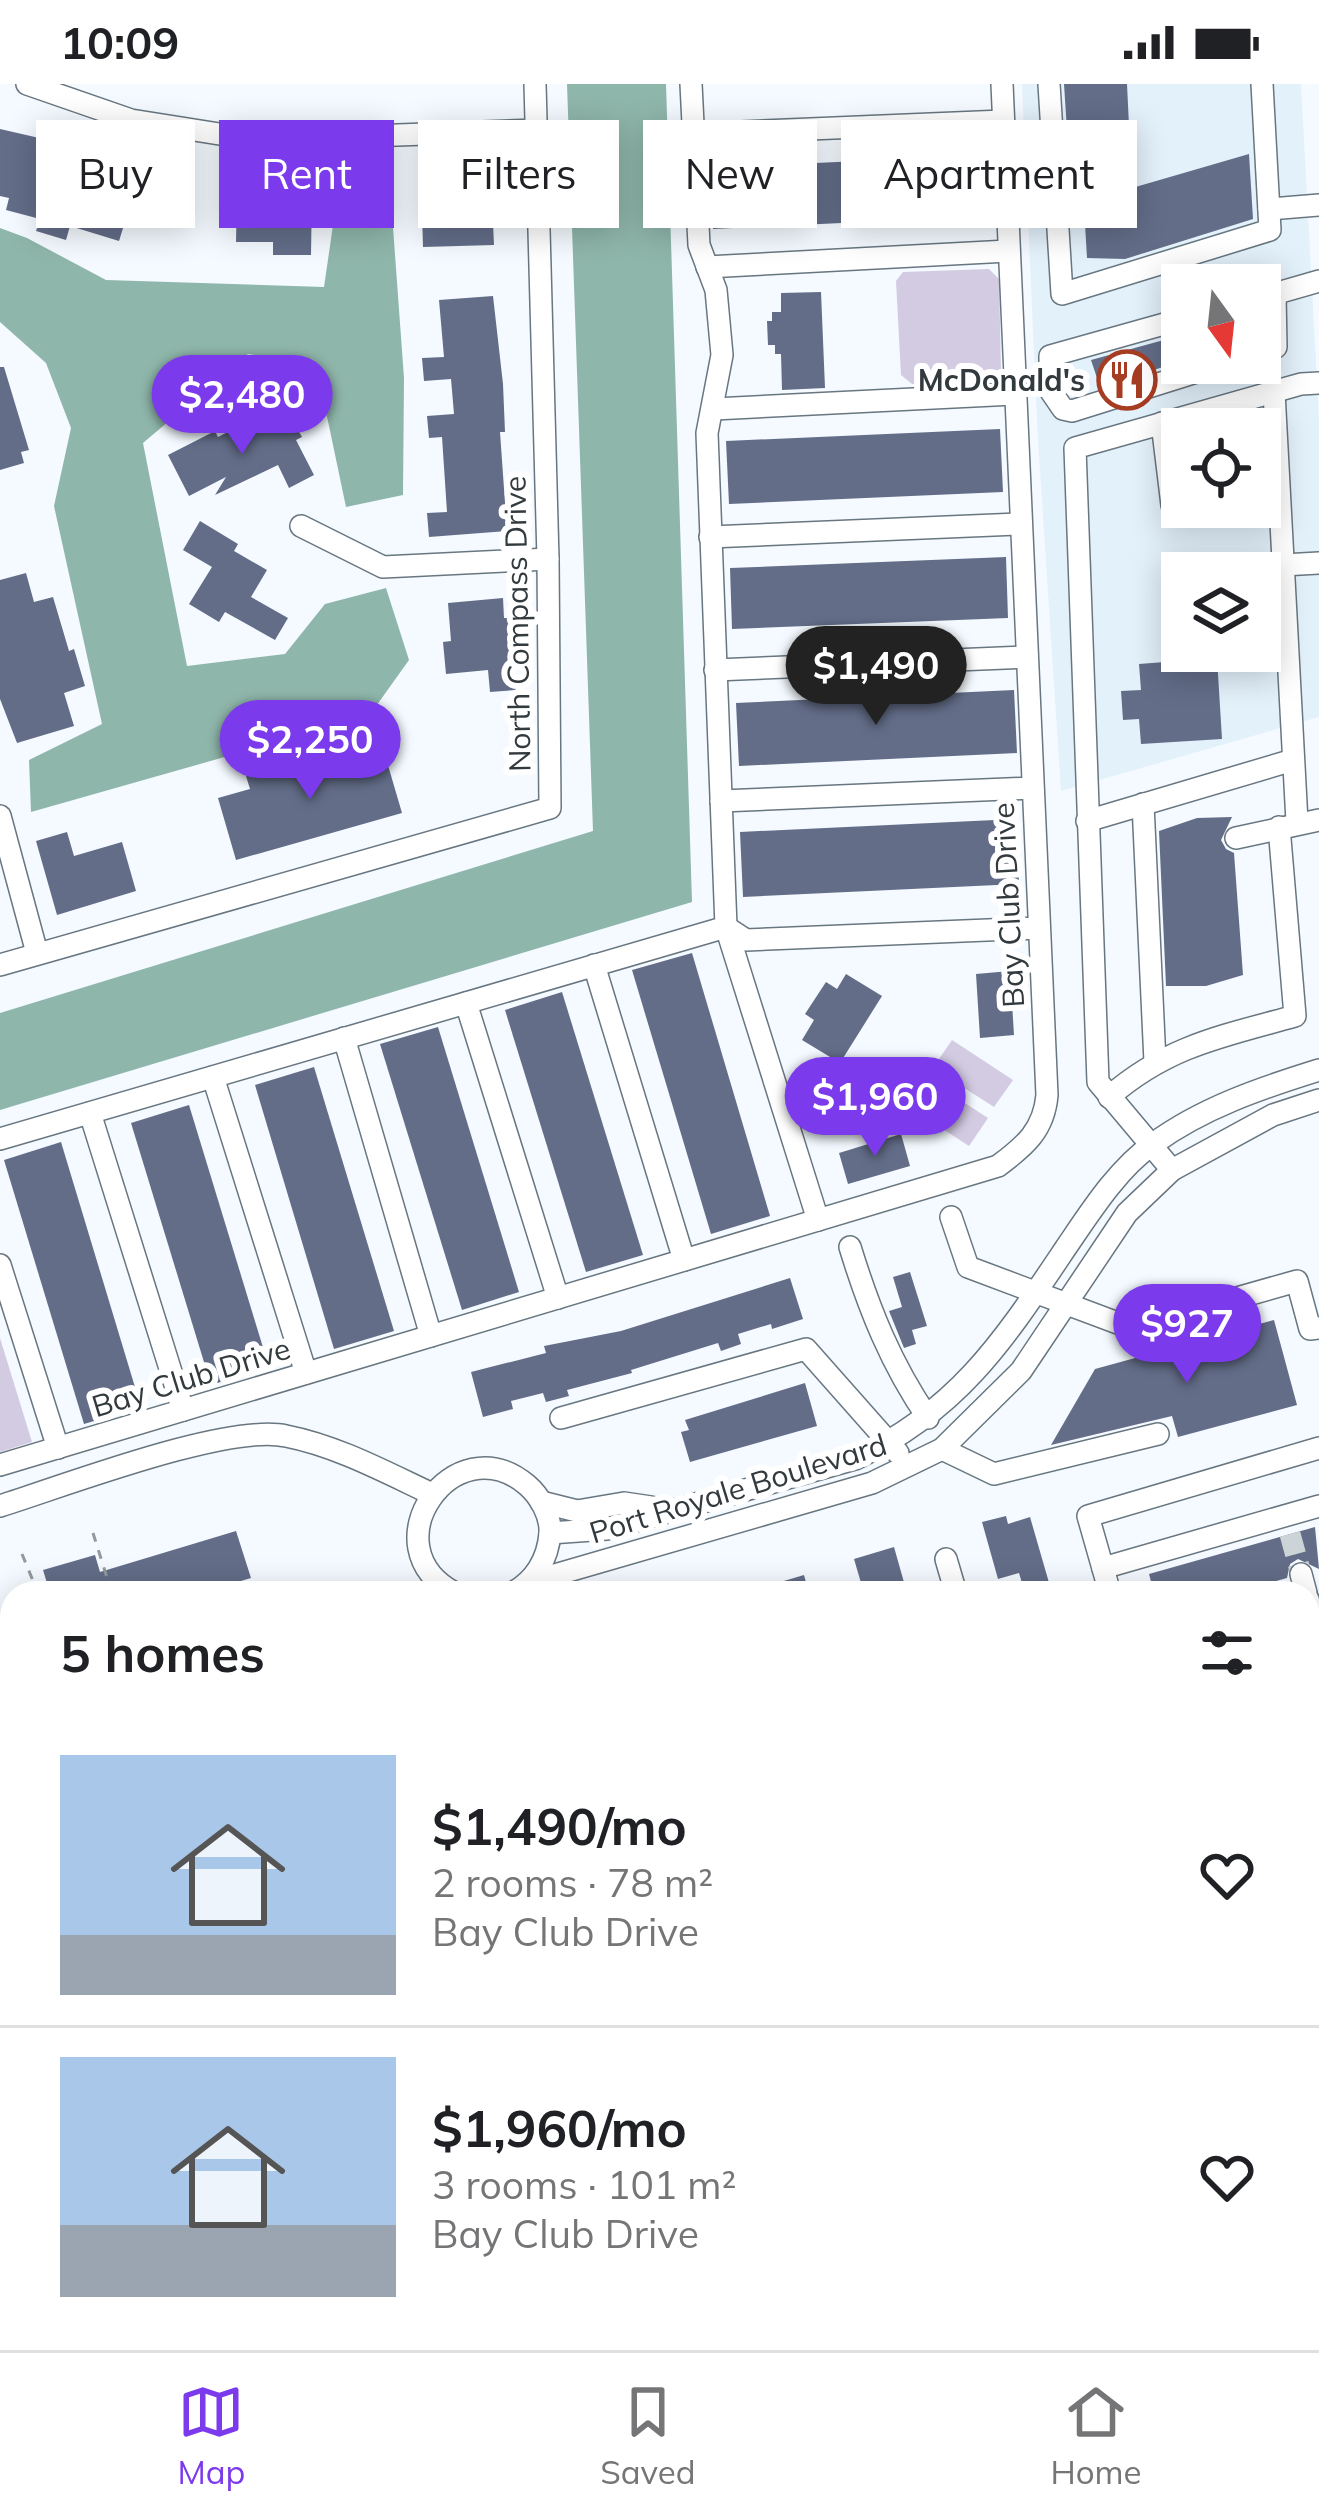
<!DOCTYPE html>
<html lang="en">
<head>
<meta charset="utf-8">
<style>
	:root { --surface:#fff; --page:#f6f6f6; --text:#202124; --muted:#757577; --line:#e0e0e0; --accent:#7c3aed }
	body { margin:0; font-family:Mulish,sans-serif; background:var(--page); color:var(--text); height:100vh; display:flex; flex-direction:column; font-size:45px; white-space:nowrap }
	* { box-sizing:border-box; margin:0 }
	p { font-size:39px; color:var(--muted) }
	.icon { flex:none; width:66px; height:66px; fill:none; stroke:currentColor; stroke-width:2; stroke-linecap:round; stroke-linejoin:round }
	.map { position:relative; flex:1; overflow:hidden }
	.panel { position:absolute; left:0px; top:1497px; width:1320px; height:771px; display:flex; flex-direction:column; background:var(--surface); border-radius:36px 36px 0 0; box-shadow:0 6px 30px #0003 }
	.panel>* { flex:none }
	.top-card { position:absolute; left:36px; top:36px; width:1248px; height:108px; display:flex; gap:24px }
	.needle { width:78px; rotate:165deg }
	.fabs { position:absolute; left:1161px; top:180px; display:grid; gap:24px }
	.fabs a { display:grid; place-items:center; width:120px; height:120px; border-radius:0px; background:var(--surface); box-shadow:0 6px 30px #0003; font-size:60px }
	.price { position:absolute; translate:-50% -102px; padding:0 27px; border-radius:42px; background:var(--accent); color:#fff; font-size:39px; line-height:78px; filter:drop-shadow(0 3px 6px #0008) }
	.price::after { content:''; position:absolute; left:50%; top:72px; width:36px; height:27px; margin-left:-18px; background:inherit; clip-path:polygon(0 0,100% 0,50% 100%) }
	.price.selected { background:#222; color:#fff }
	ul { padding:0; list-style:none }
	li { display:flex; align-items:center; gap:36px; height:300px; padding:0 60px }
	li+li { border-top:3px solid var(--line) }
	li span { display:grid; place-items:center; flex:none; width:336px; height:240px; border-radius:0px; color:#555 }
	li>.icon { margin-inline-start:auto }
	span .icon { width:144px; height:144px; fill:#fffc; stroke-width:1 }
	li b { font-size:51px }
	h2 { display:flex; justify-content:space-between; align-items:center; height:144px; padding:0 60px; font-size:51px }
	.chip { padding:0 42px; border-radius:0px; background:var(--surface); box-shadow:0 6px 30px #0003; font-size:42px; line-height:108px }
	.chip.selected { background:var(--accent); color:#fff }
	.status { display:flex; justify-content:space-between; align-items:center; height:84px; padding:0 60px; background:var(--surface); direction:ltr }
	.status svg { height:33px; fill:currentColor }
	.tabs { display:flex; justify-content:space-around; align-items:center; height:168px; border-top:3px solid var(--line); background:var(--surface); font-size:33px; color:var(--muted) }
	.tabs a { display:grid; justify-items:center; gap:6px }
	.tabs .selected { color:var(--accent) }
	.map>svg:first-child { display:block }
</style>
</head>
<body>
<div class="status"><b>10:09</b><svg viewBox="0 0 49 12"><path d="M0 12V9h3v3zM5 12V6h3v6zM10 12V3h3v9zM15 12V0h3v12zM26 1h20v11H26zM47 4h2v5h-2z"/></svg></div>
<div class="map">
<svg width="1319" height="2266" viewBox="0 0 1319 2266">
	<rect width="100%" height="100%" fill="#f4faff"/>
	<path fill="#e3f1fb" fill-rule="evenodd" d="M1022,0H1301L1319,335V633L1061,707L1038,356ZM1182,201H1260V279H1182ZM1182,345H1260V423H1182ZM1182,489H1260V567H1182Z"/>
	<g fill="#d3cbe2">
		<polygon points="989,185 999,195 1001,286 995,295 912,300 901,291 896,197 903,188"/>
		<polygon points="952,956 1013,996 994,1023 933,984"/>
		<polygon points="928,995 988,1034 969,1062 909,1023"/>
		<polygon points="0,1254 32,1358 0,1368"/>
		<polygon points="12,1944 12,2058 0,2062 0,1947"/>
	</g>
	<g fill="#8fb6ab">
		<polygon points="567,0 666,0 692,818 0,1026 0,929 593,747"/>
		<polygon points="339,100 390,102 404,294 403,411 346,423 316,280 248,270 143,359 187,582 285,570 325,520 386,504 409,576 369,632 31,728 29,676 102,640 54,422 71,344 46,279 0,238 0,144 27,154 106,196 324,203"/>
		<polygon points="810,2256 1058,2256 1023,2266 777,2266"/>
	</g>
	<g fill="#636d88">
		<polygon points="1064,0 1127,0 1132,104 1249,70 1253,135 1125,175 1087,174 1083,106 1071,108"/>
		<polygon points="0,45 48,56 44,70 88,84 90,78 139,93 119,157 70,142 66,156 36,147 40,135 6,126 9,114 0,112"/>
		<polygon points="987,71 990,132 713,145 710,84"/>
		<polygon points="491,95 494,161 423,163 421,98"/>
		<polygon points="237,106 312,106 311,171 273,171 273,158 236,158"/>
		<polygon points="821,208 825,304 782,306 781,270 775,270 775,261 768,261 767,237 772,237 772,228 781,228 781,209"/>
		<polygon points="493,212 503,300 505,348 500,348 507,447 429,453 427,429 447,428 442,353 429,354 427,332 454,330 451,295 424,297 422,274 444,273 439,216"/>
		<polygon points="1182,251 1182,277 1100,303 1091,276"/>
		<polygon points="0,283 4,283 29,366 21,368 24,379 0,386"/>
		<polygon points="262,330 272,347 293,337 302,353 296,356 314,391 289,404 278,381 215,411 226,393 189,412 168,371 215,347 218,353"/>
		<polygon points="1000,345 1003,408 729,420 726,357"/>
		<polygon points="200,437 238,460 234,467 267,486 251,513 288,534 275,556 225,528 219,538 189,520 212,483 183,466"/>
		<polygon points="1006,473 1008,534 732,545 730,484"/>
		<polygon points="26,489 34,518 53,513 69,567 74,565 85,602 64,609 74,642 17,659 0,615 0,496"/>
		<polygon points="503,514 504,534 512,534 516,606 490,608 488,586 446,590 443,558 451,557 448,519"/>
		<polygon points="1217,574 1222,655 1141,660 1139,635 1123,636 1121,607 1141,606 1139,580"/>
		<polygon points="1014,606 1017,669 739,682 736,619"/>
		<polygon points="380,654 402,729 236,776 218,714 250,705 246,692 290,679 293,690 353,673 350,662"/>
		<polygon points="1232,733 1221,756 1226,765 1234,769 1243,891 1206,902 1166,902 1159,747 1197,734"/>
		<polygon points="1016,735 1019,800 743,813 740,748"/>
		<polygon points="67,748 74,772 122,758 136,807 57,831 36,757"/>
		<polygon points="692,869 770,1132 711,1150 632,886"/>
		<polygon points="1010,887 1014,951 980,954 976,890"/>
		<polygon points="846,890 882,912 840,979 802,956 814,936 805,930 826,898 837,905"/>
		<polygon points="562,908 643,1171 586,1188 505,926"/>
		<polygon points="438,943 519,1208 462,1226 380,960"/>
		<polygon points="314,983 394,1247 334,1265 255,1001"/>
		<polygon points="189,1021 269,1283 211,1301 131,1039"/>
		<polygon points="901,1050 910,1082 848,1100 839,1069"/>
		<polygon points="61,1058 141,1323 84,1340 4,1076"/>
		<polygon points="910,1188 927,1242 912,1246 916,1260 904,1264 889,1227 902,1223 893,1193"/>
		<polygon points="790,1194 803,1235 772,1245 771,1240 738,1250 741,1260 721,1267 718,1259 631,1286 632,1289 567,1306 569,1312 546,1318 543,1309 511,1317 513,1325 483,1333 471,1288 546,1269 544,1262 621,1247"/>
		<polygon points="1274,1236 1297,1321 1178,1353 1172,1332 1051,1361 1095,1285"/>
		<polygon points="805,1299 817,1342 690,1378 681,1348 689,1346 685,1336"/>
		<polygon points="1006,1432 1008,1440 1030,1433 1052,1509 1025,1509 1019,1489 998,1495 982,1438"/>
		<polygon points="1315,1443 1319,1485 1298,1475 1290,1480 1287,1494 1232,1509 1154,1509 1149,1490"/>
		<polygon points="236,1447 251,1494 200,1509 50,1509 43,1486 95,1471 100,1488"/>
		<polygon points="894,1463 907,1509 864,1509 854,1475"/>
		<polygon points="804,1491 809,1509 758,1509 757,1505"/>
	</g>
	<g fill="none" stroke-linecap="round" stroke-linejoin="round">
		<polyline stroke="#cdd4d8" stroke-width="21" stroke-dasharray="21 10" stroke-linecap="butt" points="1290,1450 1301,1490"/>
		<defs>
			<g id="minor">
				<polyline points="27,0 131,36 257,56 536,46"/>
				<polyline points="1049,0 1062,210 1270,146 1262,0"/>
				<polyline points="693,50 1003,37"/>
				<polyline points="1269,125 1319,121"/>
				<polyline points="707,183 1008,167"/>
				<polyline points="1260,214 1319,197"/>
				<polyline points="1182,235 1050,272 1050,306 1063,325 1072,327 1225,279"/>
				<polyline points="1260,268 1276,263 1275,210"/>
				<polyline points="1274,308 1297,738"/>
				<polyline points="714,325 1014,310"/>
				<polyline points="1162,339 1172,421 1176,425 1213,423"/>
				<polyline points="301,442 383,483 548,475"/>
				<polyline points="710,453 1020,440"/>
				<polyline points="1283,481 1319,479"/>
				<polyline points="715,586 1027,573"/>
				<polyline points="721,717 1032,704"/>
				<polyline points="1143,720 1155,978"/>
				<polyline points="0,732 37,869"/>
				<polyline points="1087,737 1293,676"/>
				<polyline points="1236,754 1319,736"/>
				<polyline points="726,843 746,856 1039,844"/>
				<polyline points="726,843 818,1136"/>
				<polyline points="0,881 550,724 548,475 535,0"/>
				<polyline points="594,881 684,1176"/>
				<polyline points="466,919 558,1214"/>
				<polyline points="344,954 431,1252"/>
				<polyline points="213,993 306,1289"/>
				<path d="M1109,1013C1167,962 1223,952 1295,932L1279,743"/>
				<polyline points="90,1029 183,1326"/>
				<polyline points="0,1055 726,843 707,349 722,271 716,206 699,161 691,0"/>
				<polyline points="1172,1086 1098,998 1075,364 1301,300 1319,299"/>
				<polyline points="951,1133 968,1183 1131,1244 1297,1197 1310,1245 1319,1244"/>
				<path d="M850,1163C869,1225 891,1280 928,1334"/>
				<polyline points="0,1181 58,1364"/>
				<polyline points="561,1334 806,1265 898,1369"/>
				<polyline points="942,1365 994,1390 1158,1350"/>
				<path d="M0,1381L998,1082C1025,1062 1044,1046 1047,1011L1002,0"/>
				<polyline points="541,1418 577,1427 624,1419 651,1423"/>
				<path d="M0,1422C64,1402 228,1339 286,1352C337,1362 385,1388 432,1410"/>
				<path d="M550,1449L607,1445L855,1375C958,1327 1004,1256 1065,1165C1089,1130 1117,1085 1153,1060C1202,1024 1261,1004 1319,986"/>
				<polyline points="946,1475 956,1509"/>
				<polyline points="1103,1484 1319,1422"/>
				<polyline points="1301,1490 1306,1509"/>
				<polyline points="527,1499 872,1399 942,1365 1021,1287 1127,1129 1172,1086 1273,1031 1319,1016"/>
				<path d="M455,1509C367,1463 454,1339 527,1401C540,1412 551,1432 550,1449C548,1475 535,1497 512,1509"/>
				<polyline points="1110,1509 1088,1432 1319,1364"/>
				<polyline points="1308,1515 1319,1555"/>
				<polyline points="1308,1621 1319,1618"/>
				<polyline points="1308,1692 1319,1689"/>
				<polyline points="0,1783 12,1779"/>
				<polyline points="1308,1817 1319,1815"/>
				<polyline points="1317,1993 1319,2016"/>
				<polyline points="0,2185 12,2182"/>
				<polyline points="0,2245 12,2241"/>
				<polyline points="1260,2256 1260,2266"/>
				<polyline points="142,2266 176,2256"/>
				<polyline points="331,2266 365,2256"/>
			</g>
		</defs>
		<use href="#minor" stroke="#687680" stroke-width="24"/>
		<g stroke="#92999d" stroke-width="3" stroke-dasharray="9 9" stroke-linecap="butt">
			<polyline points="93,1449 109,1500 122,1509"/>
			<polyline points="22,1470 38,1509"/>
			<polyline points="260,1509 293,1499"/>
			<polyline points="0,1584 12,1580"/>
			<polyline points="0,1673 12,1668"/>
			<polyline points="0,1747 7,1761"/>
		</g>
		<use href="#minor" stroke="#fff" stroke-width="21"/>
	</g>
	<defs>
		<symbol id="restaurant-ring" viewBox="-11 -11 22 22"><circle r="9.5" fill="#fff" stroke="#a63d23" stroke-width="1.5"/><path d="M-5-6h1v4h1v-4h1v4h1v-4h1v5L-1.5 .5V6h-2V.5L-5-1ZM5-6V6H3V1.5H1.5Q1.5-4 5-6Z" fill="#a63d23"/></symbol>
	</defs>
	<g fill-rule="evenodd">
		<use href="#restaurant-ring" x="1094" y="263" width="66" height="66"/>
	</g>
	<g text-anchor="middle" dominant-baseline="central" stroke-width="12" stroke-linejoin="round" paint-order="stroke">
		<g font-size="30" font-weight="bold" fill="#333a3e" stroke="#fff" text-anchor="end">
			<text x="1085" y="296">McDonald's</text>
		</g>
		<g font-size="30" fill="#333a3e" stroke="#fff">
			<text transform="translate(517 540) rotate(-91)">North Compass Drive</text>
			<text transform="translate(1008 821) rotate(-93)">Bay Club Drive</text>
			<text transform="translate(191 1293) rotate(-17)">Bay Club Drive</text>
			<text transform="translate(738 1404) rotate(-17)">Port Royale Boulevard</text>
		</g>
	</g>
</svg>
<div class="fabs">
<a><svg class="needle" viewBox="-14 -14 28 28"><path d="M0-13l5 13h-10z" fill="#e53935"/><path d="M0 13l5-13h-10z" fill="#757577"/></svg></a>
<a><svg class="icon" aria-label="locate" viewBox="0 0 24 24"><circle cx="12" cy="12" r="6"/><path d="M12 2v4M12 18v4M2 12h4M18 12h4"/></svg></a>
<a><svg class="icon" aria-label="layers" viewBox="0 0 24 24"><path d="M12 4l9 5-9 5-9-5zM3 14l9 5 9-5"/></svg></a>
</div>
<b class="price" style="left:242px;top:373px">$2,480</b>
<b class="price selected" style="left:876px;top:644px">$1,490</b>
<b class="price" style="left:310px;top:718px">$2,250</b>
<b class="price" style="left:875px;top:1075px">$1,960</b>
<b class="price" style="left:1187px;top:1302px">$927</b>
<div class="top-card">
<a class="chip">Buy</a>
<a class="chip selected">Rent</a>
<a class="chip">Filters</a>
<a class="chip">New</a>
<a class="chip">Apartment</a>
</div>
<section class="panel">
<h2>5 homes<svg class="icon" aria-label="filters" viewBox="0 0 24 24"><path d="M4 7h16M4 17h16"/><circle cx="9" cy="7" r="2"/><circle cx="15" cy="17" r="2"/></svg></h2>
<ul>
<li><span style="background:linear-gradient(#a9c7e8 75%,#9aa5b1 0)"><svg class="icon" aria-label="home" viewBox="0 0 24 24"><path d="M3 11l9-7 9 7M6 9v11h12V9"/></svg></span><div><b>$1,490/mo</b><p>2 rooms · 78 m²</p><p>Bay Club Drive</p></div><svg class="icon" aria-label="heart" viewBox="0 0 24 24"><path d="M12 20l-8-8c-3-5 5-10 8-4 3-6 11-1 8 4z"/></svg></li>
<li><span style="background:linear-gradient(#a9c7e8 70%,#9aa5b1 0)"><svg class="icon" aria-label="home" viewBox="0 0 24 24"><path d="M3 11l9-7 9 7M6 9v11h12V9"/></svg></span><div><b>$1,960/mo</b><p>3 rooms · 101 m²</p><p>Bay Club Drive</p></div><svg class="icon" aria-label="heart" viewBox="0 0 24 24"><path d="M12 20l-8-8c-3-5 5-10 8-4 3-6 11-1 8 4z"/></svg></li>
</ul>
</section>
</div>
<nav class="tabs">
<a class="selected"><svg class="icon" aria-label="map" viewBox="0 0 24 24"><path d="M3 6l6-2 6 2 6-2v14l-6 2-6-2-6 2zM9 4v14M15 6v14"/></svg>Map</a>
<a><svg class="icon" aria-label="saved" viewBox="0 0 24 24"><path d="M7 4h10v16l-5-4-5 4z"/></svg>Saved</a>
<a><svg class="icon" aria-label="home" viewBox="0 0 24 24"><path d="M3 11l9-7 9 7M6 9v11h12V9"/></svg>Home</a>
</nav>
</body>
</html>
